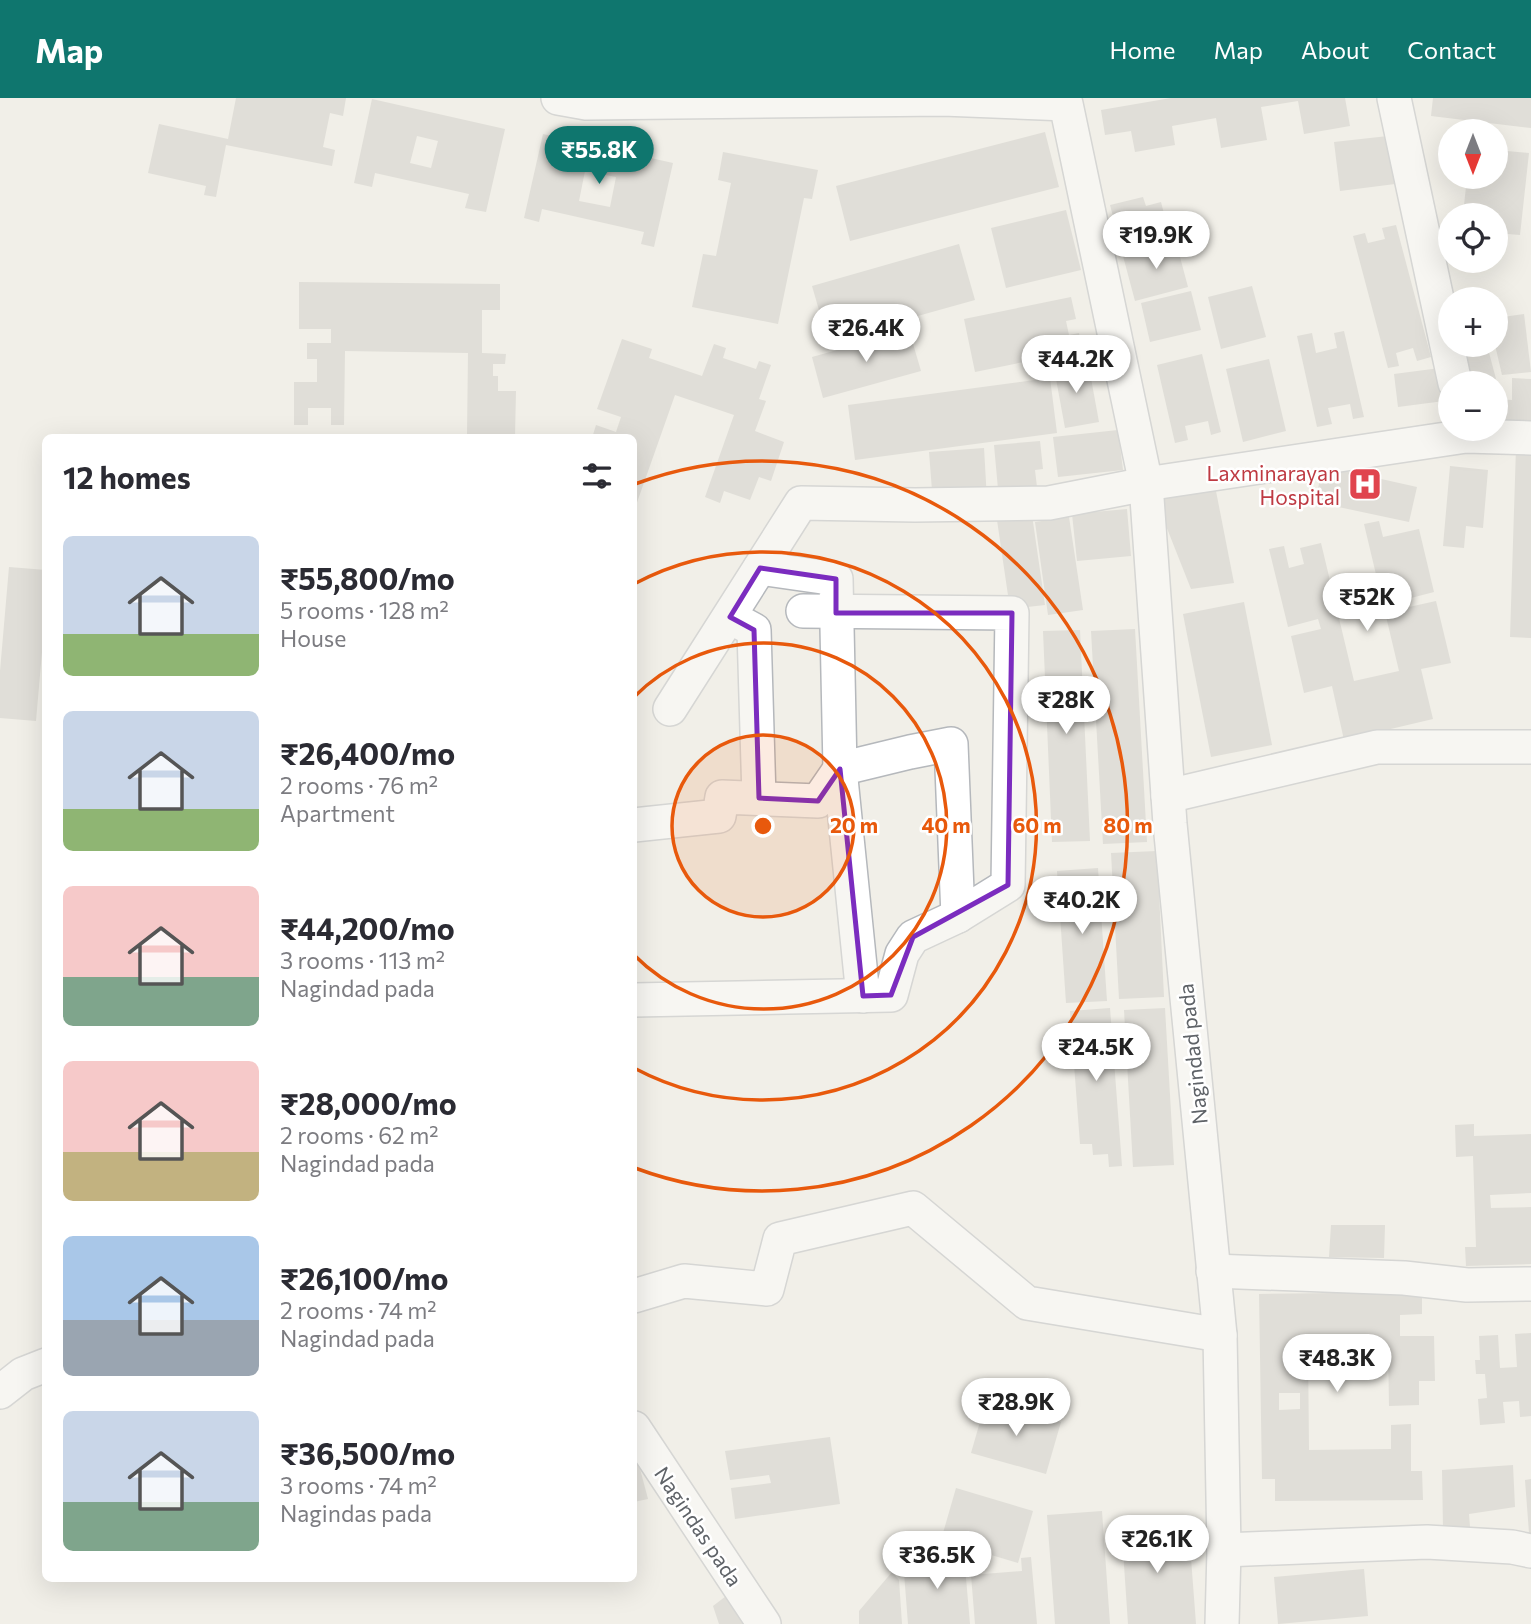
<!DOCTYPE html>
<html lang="en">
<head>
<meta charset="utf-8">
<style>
	:root { --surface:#fff; --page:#f2f2f3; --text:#2b2b33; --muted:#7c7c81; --accent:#0f766e }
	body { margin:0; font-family:Commissioner,sans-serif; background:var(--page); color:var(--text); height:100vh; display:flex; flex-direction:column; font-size:26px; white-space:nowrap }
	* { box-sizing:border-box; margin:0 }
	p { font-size:23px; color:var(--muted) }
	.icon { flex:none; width:38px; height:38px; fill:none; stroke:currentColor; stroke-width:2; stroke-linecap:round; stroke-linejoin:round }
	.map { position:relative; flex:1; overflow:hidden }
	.panel { position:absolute; left:42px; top:336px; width:595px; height:1148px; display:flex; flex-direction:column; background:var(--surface); border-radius:10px; box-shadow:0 7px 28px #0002 }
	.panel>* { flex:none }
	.needle { width:46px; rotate:180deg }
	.controls { position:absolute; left:1438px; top:21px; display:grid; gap:14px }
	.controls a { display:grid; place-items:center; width:70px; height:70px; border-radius:50%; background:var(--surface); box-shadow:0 7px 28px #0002; font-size:35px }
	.price { position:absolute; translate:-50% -60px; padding:0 16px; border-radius:24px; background:#fff; color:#222; font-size:23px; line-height:46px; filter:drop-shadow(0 2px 4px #0008) }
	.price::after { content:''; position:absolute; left:50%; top:42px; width:21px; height:16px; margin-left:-10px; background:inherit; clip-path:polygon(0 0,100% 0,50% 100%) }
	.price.current { background:var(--accent); color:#fff }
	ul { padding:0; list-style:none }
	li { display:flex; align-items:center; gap:21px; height:175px; padding:0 21px }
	li span { display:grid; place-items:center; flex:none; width:196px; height:140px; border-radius:10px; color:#555 }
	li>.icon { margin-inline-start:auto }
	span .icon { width:84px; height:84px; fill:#fffc; stroke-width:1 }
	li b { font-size:30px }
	h2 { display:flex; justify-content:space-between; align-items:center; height:84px; padding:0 21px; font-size:30px }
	header { display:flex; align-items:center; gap:42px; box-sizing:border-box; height:98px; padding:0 35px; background:var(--accent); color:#fff }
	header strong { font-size:33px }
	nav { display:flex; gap:38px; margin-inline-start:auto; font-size:24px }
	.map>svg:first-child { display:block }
</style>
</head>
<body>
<header>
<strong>Map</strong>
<nav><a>Home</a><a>Map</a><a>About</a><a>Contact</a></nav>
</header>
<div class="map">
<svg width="1531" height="1526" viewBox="0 0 1531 1526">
	<rect width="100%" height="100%" fill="#f1efe8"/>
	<g fill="#cccac5" fill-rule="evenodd">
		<polygon points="236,0 346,0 343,18 330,15 323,49 335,52 332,68 226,47 216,99 204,97 206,88 148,75 159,26 228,41"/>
		<polygon points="1171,0 1345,0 1350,28 1304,36 1298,3 1261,9 1267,42 1221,50 1216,20 1172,28 1175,47 1135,54 1131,33 1105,37 1101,12"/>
		<polygon points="1433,0 1531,0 1531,30 1431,18"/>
		<path d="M372,1L505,31L486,114L465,110L469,96L375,75L372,89L354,85ZM417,38L438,43L431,70L410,65Z"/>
		<polygon points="1045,34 1059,89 850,143 836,88"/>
		<path d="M543,36L673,65L654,149L641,146L644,134L542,111L539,124L524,120ZM585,73L616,79L610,109L579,103Z"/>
		<polygon points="1397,37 1403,85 1340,93 1334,44"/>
		<polygon points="1496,52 1529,55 1520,137 1496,135 1496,117 1463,117 1467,79 1496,79"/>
		<polygon points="723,54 818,72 812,101 804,100 778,226 692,209 703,156 716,158 731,85 718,82"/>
		<polygon points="1143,99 1146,108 1161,104 1170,139 1122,152 1110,107"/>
		<polygon points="1066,112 1081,172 1006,190 991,130"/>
		<polygon points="1396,127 1431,259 1417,263 1413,250 1396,255 1399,268 1388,270 1353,138 1365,135 1368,145 1385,141 1382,130"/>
		<polygon points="1176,144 1188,189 1135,203 1123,158"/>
		<polygon points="959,146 975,202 828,243 812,188"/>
		<polygon points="299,184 500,186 500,212 482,212 482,255 506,256 505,266 493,266 493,278 498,278 498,293 516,293 515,338 467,337 468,255 345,253 344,327 331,327 331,310 308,310 308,327 294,327 294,284 317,284 317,261 307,261 307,245 331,245 331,231 299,231"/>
		<polygon points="1252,188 1266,239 1221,251 1208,199"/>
		<polygon points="1191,193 1201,232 1150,244 1141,205"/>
		<polygon points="1071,199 1076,221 1066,223 1069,237 1079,235 1082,252 975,274 964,221"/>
		<polygon points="1524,216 1531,274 1502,277 1495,247 1496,220"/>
		<polygon points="909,232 921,273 823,300 812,259"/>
		<polygon points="1344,233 1364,319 1353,321 1350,306 1328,310 1332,326 1317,329 1297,238 1312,235 1316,255 1337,250 1334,235"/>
		<polygon points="622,241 652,251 649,260 702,278 714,246 726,250 723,260 756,271 759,263 771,267 759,301 766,303 755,333 784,344 771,383 759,379 750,402 724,393 720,405 705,399 734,317 675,297 634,413 634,340 592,340 596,327 616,334 621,319 597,311"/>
		<polygon points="1452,247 1487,247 1496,281 1481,285 1462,285"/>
		<polygon points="1202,256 1221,334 1211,337 1208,323 1185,328 1188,342 1175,345 1157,267"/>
		<polygon points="1269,261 1286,333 1243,344 1226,271"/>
		<polygon points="1088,264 1099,324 1065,330 1054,270"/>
		<polygon points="1440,270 1444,303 1398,309 1394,276"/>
		<polygon points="1050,280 1057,335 855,362 848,307"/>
		<polygon points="1512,280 1531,281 1531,330 1496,329 1496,301 1512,302"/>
		<polygon points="1118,332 1123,372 1058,379 1053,339"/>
		<polygon points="1040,343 1043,371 1035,372 1038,398 999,402 994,347"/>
		<polygon points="984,350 987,402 933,405 929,354"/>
		<polygon points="1516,350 1531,350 1531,540 1510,539"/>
		<polygon points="1323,368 1417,389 1409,424 1315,404"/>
		<polygon points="1450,368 1488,372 1483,430 1466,428 1464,450 1443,448"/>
		<polygon points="1215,388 1234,485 1191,491 1155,400"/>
		<polygon points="1127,411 1131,458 1077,463 1072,416"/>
		<polygon points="1032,417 1045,507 1010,511 997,422"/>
		<polygon points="1069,419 1083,512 1048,517 1035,424"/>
		<polygon points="1379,423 1383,439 1419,431 1434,494 1407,501 1409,509 1436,503 1451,565 1421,571 1433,621 1344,642 1332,588 1304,595 1291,538 1321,531 1318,521 1288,529 1269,451 1284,448 1289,470 1304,466 1300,450 1321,445 1354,583 1399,573 1364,426"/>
		<polygon points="9,469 46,472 46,508 36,623 0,620 0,573"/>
		<polygon points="1244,504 1272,647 1211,659 1183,516"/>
		<polygon points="1135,531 1147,744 1103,746 1091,533"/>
		<polygon points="1080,532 1090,743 1052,744 1043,533"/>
		<polygon points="1157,753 1164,899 1119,901 1111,755"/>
		<polygon points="1098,770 1107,903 1066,905 1057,773"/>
		<polygon points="1110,910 1122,1068 1109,1069 1108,1056 1093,1057 1092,1046 1080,1046 1070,913"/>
		<polygon points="1165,910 1174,1067 1133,1069 1124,912"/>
		<polygon points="1474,1026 1474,1038 1531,1036 1531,1095 1490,1097 1491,1110 1531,1109 1531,1166 1466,1168 1465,1149 1476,1149 1473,1058 1456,1059 1455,1027"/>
		<polygon points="1331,1127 1385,1127 1384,1160 1329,1159"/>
		<path d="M1422,1194V1216L1400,1217V1238H1434L1435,1283H1419V1307L1389,1308L1388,1248L1308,1249L1309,1352L1391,1351V1327L1411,1326V1373H1422L1423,1402L1275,1403V1381H1262L1259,1196ZM1279,1295H1300V1311L1279,1312Z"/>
		<polygon points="1531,1235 1531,1318 1520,1319 1519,1303 1503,1304 1505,1325 1480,1327 1478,1301 1487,1300 1485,1276 1476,1276 1475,1262 1480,1262 1479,1238 1498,1237 1500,1270 1517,1269 1515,1236"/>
		<polygon points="986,1303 1061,1324 1046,1376 971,1355"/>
		<polygon points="830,1339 840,1406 735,1421 731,1390 771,1385 769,1377 730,1382 725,1353"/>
		<polygon points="634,1348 648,1401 634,1404"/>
		<polygon points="1513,1367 1515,1409 1469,1416 1470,1429 1443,1430 1442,1372"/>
		<polygon points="1531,1381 1531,1435 1529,1435 1525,1382"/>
		<polygon points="956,1390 1033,1413 1018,1465 941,1442"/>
		<polygon points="1102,1413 1110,1526 1055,1526 1047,1417"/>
		<polygon points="1151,1421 1152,1436 1189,1434 1196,1526 1128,1526 1121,1423"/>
		<polygon points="964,1457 970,1526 908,1526 903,1462"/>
		<polygon points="1031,1459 1037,1526 975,1526 971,1477 1022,1473 1021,1460"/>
		<polygon points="1364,1471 1368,1518 1278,1526 1274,1479"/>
		<polygon points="892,1474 899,1482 902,1526 859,1526 859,1513"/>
		<polygon points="734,1492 756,1526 719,1526 713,1508"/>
	</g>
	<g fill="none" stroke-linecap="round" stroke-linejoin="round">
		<defs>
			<g id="minor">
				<polyline points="558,0 586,5 943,1 1066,6 1146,386 1170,726 1220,1237 1224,1452 1222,1526"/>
				<polyline points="1394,0 1455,285"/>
				<polyline points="760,470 836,481 840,671 863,898"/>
				<polyline points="730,519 754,532 759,700"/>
				<polyline points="670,611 801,405 915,407 1049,405 1146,386 1466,338 1531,340"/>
				<polyline points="1168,698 1377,649 1531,649"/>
				<polyline points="634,727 719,718 722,699 818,703 840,671 910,654 951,646 958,818"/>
				<polyline points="634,902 891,897 902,856 913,839 958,818 1008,787 1012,515 803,513"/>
				<polyline points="1213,1173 1404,1180 1467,1187 1531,1186"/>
				<polyline points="634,1198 684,1183 767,1191 780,1141 913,1110 1027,1205 1220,1237"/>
				<polyline points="0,1294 23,1276 46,1267"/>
				<polyline points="634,1330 764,1526"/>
				<polyline points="1224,1452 1427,1444 1512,1449 1531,1453"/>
			</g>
		</defs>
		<use href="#minor" stroke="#b5b8bc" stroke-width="36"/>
		<use href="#minor" stroke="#fff" stroke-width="33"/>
	</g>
	<path d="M0 0H1531V1526H0ZM760,470L836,481V515H1012L1008,787L913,839L891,897L863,898L840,671L818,703L759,700L754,532L730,519Z" fill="#f1efe8" fill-opacity=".55" fill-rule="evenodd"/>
	<path fill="none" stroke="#7b2cbf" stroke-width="5" stroke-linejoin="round" d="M760,470L836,481V515H1012L1008,787L913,839L891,897L863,898L840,671L818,703L759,700L754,532L730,519Z"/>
	<circle cx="763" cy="728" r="91" fill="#e8590c" fill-opacity=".12"/>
	<g fill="none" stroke="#e8590c" stroke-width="3.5">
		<circle cx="763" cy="728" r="91"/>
		<path d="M634 599A183 183 0 1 1 634 857"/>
		<path d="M634 486A274 274 0 1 1 634 970"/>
		<path d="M635 386A365 365 0 1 1 635 1070"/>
	</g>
	<defs>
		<symbol id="hospital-square" viewBox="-11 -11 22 22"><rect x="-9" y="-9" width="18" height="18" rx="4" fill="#e0444e" stroke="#fff"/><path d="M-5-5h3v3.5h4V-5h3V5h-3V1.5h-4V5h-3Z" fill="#fff"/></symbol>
	</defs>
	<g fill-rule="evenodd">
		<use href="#hospital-square" x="1346" y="367" width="38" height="38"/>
	</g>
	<g text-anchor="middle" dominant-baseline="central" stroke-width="5" stroke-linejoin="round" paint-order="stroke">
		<g font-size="21" fill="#be3a42" stroke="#fff" text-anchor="end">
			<text x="1340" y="374">Laxminarayan<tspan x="1340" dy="24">Hospital</tspan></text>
		</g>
		<g font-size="21" fill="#5f6368" stroke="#fff">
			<text transform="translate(1192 956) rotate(-96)">Nagindad pada</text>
			<text transform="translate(699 1428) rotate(56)">Nagindas pada</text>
		</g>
	</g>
	<circle cx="763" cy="728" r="10" fill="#e8590c" stroke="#fff" stroke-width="3.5"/>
	<g font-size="21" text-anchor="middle" font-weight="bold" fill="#e8590c" stroke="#fff" stroke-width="5" stroke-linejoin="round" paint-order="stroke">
		<text x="854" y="735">20 m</text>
		<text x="946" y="735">40 m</text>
		<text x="1037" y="735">60 m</text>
		<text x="1128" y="735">80 m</text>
	</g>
</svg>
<div class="controls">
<a><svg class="needle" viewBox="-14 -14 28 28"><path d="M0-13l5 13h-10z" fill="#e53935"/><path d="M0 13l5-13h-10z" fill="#7c7c81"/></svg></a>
<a><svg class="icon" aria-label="locate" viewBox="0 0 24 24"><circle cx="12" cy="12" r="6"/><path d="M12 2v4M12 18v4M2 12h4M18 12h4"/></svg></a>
<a>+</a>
<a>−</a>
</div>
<b class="price current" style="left:599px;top:88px">₹55.8K</b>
<b class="price" style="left:1156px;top:173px">₹19.9K</b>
<b class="price" style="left:866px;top:266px">₹26.4K</b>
<b class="price" style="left:1076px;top:297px">₹44.2K</b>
<b class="price" style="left:1367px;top:535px">₹52K</b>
<b class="price" style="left:1066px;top:638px">₹28K</b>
<b class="price" style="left:1082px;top:838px">₹40.2K</b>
<b class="price" style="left:1096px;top:985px">₹24.5K</b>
<b class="price" style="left:1337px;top:1296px">₹48.3K</b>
<b class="price" style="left:1016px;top:1340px">₹28.9K</b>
<b class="price" style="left:1157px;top:1477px">₹26.1K</b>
<b class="price" style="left:937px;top:1493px">₹36.5K</b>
<section class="panel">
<h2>12 homes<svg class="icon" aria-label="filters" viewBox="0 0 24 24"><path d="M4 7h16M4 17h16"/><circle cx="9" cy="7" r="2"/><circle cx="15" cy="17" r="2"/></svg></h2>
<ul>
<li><span style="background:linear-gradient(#c9d6e8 70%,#8fb573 0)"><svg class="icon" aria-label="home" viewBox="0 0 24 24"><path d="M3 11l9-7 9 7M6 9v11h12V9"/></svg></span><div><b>₹55,800/mo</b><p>5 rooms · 128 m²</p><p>House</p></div></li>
<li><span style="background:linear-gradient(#c9d6e8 70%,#8fb573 0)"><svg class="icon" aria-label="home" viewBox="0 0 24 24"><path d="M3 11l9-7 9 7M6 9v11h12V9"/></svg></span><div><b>₹26,400/mo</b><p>2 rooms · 76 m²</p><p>Apartment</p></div></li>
<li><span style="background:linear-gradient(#f6c9c9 65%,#7fa58c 0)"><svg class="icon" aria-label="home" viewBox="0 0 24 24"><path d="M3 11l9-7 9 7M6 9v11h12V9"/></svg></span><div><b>₹44,200/mo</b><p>3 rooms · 113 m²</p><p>Nagindad pada</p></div></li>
<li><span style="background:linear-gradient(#f6c9c9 65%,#c2b280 0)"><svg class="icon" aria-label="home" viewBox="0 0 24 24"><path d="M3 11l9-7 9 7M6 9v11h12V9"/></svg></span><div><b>₹28,000/mo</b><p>2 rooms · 62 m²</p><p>Nagindad pada</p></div></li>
<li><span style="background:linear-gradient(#a9c7e8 60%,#9aa5b1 0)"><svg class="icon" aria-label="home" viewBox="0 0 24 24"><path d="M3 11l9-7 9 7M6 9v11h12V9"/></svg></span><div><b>₹26,100/mo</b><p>2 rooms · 74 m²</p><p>Nagindad pada</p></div></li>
<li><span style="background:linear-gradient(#c9d6e8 65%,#7fa58c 0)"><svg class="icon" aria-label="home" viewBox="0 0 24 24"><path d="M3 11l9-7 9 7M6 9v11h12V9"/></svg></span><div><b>₹36,500/mo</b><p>3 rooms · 74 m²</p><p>Nagindas pada</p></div></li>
</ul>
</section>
</div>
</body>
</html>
